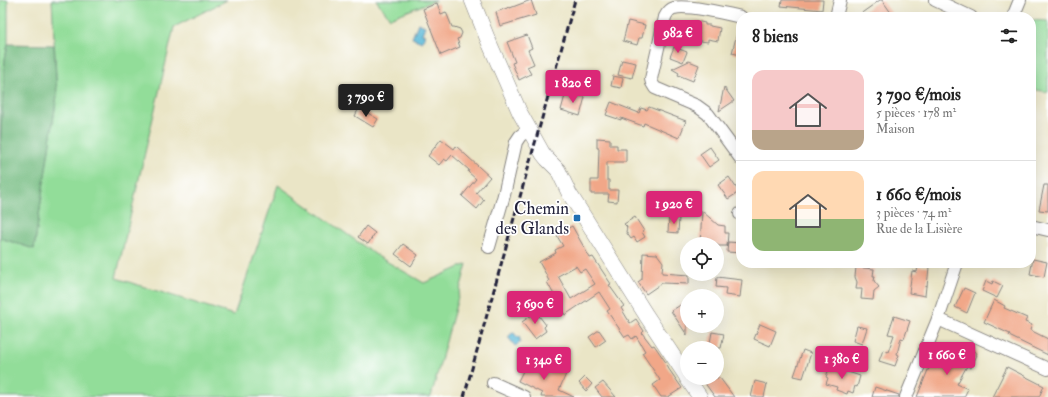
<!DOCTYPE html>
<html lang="fr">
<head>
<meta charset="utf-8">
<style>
	:root { --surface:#fff; --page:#f6f6f6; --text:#222; --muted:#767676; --line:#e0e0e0; --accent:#db2777 }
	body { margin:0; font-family:"IM FELL Double Pica",serif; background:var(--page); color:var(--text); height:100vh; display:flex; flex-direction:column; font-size:15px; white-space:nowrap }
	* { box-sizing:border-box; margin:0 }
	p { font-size:13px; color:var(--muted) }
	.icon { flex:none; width:22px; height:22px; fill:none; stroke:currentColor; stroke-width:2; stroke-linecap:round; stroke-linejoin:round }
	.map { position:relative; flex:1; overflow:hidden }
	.panel { position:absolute; left:736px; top:12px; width:300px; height:256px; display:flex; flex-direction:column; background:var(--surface); border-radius:16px; box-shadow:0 4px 16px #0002 }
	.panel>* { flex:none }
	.fabs { position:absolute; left:680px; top:237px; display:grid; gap:8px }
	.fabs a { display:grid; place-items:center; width:44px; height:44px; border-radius:50%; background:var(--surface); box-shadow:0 4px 16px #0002; font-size:20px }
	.price { position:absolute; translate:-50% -34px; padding:0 9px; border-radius:4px; background:var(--accent); color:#fff; font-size:13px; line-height:26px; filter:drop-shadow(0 1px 2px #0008) }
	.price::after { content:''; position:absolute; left:50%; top:24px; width:12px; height:9px; margin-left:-6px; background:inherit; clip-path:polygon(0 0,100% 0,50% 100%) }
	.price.current { background:#222; color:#fff }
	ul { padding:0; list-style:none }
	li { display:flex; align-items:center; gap:12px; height:100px; padding:0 16px }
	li+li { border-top:1px solid var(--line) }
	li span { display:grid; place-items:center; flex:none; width:112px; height:80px; border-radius:12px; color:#555 }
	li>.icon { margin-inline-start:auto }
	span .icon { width:48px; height:48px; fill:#fffc; stroke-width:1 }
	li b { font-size:17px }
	h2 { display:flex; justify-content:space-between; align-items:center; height:48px; padding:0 16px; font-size:17px }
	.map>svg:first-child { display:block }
</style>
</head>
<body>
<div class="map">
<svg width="1048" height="397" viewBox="0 0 1048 397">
	<rect width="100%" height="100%" fill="#fff"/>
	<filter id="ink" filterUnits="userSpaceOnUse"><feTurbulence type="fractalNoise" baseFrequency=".025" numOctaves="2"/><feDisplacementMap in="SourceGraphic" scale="8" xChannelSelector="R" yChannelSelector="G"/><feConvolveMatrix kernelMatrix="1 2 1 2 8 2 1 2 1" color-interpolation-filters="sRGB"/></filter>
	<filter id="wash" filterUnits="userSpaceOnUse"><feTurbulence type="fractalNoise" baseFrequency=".012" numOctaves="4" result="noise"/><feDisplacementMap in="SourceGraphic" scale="16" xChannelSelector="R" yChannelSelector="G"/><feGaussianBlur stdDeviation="0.9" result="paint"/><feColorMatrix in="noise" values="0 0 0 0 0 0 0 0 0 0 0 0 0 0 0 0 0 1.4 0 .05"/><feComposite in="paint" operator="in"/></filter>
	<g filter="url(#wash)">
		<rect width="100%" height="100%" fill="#eae5c6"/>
		<g fill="#92dd99" stroke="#5a806a">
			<polygon points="0,0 8,0 8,44 5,59 0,150"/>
			<polygon points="52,0 227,0 174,27 116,278 234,315 278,185 379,257 424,283 467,264 431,397 0,397 0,238 34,249 57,95"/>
			<polygon points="376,0 436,0 390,18"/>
			<polygon points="1031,20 1048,21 1048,92 1031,89"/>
		</g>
		<polygon fill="#75bc81" stroke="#4c6f5e" points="8,44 54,45 57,95 34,249 0,238 0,150 5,59"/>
		<g fill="#59b8d7" stroke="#3e6d89">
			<polygon points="418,23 425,26 422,34 425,35 422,42 412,38"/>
			<polygon points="512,333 514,333 517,337 519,337 520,339 520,343 515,346 508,337"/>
		</g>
		<g id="blocks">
			<g fill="#f1a788" fill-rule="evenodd">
				<polygon points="531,0 536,15 500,26 496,12 510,7 510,8"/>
				<polygon points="782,0 823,0 822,10 781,6"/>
				<polygon points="880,0 882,0 894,17 856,17"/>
				<polygon points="437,3 441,14 446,12 452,27 454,27 460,29 462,33 460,38 457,39 460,47 441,55 423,9"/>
				<polygon points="628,21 645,25 642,38 639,38 637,45 623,41"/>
				<polygon points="696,21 705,23 705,25 710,25 710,26 720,28 718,41 708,39 708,42 693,40 694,33 687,32 688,23 695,24"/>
				<polygon points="738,29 741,29 741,55 732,53"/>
				<polygon points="527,35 532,48 528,50 534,64 527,67 531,74 519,80 512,63 515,62 507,42"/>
				<polygon points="674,47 687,52 683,62 670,57"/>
				<polygon points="622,60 636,63 632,78 618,75"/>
				<polygon points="689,61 699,65 693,81 678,75 679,73 672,69"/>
				<polygon points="613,76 623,78 621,88 611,86"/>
				<polygon points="724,87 734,101 719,111"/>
				<polygon points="566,92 585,97 580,116 561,110"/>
				<polygon points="611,102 639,113 641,108 647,110 649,107 686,121 679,138 644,123 643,126 621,118 621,120 606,115"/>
				<polygon points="359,108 378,119 373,127 355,116"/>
				<polygon points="597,138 610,139 610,145 617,145 617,149 626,149 626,162 607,162 607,180 609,180 609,190 618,190 617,202 608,201 609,194 591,194 591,180 598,180 599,148 597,148"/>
				<polygon points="441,139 454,149 456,146 490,177 476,193 484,200 477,209 462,196 476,179 468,172 469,170 452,155 447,161 444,159 439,165 428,156"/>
				<polygon points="710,147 719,160 709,167 700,154"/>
				<polygon points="729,177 739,192 728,199 718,185"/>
				<polygon points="1044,185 1048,185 1048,211 1039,210"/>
				<polygon points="702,211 718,225 725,226 725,233 728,233 727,246 717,246 717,244 700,244"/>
				<polygon points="635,217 644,231 642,232 645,237 637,242 634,237 631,239 626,232 627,227 624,224"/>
				<polygon points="669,218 679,218 678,233 668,232"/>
				<polygon points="366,226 375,233 368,244 358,237"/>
				<path d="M572,226L590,258L593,257L611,284L609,285L624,306L621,308L630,323L636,319L644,331L642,333L652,346L654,345L667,364L666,365L682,388L668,397H661L653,385L660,380L642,353L645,351L636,336L632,339L629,335L625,337L607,311L610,309L599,292L565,315L547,282L549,281L547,277V276L539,262L556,253L555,250L563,246L557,236L562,233L561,232ZM576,266L580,272L585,269L595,284L571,299L558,276Z"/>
				<polygon points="728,242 741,243 741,253 727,252"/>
				<polygon points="403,244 418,255 411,266 395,254"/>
				<polygon points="643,253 657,254 663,262 662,273 689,275 689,284 662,283 646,294 638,282 642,279"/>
				<polygon points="1033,259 1047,262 1044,277 1030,274"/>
				<polygon points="918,266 929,267 927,287 926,286 925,296 909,293 912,271 917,272"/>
				<polygon points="856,267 874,269 873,276 875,276 874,281 879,287 874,291 873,300 861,299 862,289 856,289 857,282 855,277"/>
				<polygon points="717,277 742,280 740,297 725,295 726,288 716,287"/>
				<polygon points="986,281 992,284 993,281 1003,286 997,298 982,291"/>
				<polygon points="964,288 975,293 967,313 955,307"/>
				<polygon points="994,300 1005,306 1004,308 1027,318 1025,322 1032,325 1030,330 1048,339 1048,355 1009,336 1010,334 984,322"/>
				<polygon points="682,304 687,310 687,335 671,311"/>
				<polygon points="536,312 546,325 544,327 546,331 535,339 522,322"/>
				<polygon points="894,316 910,321 904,339 901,338 897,354 899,355 895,366 879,361 883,350 888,352 894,335 888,334"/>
				<polygon points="760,324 776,331 770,346 754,339"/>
				<polygon points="857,326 867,328 862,344 853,341"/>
				<polygon points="599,330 606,340 596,347 589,337"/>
				<polygon points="712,332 724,334 721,348 709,348"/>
				<polygon points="959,347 964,349 965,347 977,353 976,355 977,355 971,368 967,366 957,384 968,389 964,397 917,397 928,370 935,357 951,365"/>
				<polygon points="803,350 811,353 803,378 794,376"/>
				<polygon points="527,363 548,374 560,365 566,374 559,390 574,397 541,397 542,393 518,381"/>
				<polygon points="830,366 860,376 857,387 855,386 853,393 848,391 847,394 836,390 837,387 826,384 828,378 826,377"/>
				<polygon points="1007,367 1044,386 1039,397 992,397"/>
				<polygon points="585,377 592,384 586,391 579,383"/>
				<polygon points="701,378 720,378 734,397 715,397"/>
				<polygon points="755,381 767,384 764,397 751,397"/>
				<polygon points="603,382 616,397 602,397 595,388"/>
				<polygon points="875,387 899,395 899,397 872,397"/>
			</g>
		</g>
	</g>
	<g filter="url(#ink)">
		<use href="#blocks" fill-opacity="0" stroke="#868480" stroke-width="1"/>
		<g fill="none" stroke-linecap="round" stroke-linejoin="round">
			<defs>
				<g id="minor">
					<polyline points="935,0 971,17"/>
					<path d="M741,17C728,14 686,4 674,8C670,9 667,13 665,17L651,79L652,83L655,88L697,106L708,114L741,159"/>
					<polyline points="836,17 840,0"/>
					<polyline points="1013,17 1020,0"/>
					<polyline points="740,214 741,213"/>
					<polyline points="1031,226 1048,230"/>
					<polyline points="489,247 504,195 516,142 520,136 529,129"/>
					<polyline points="938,319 1048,369"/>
					<polyline points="493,383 524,397"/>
					<polyline points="906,397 938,319 957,263"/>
				</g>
				<g id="tertiary">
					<polyline points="472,0 488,40 520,113 543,154 547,159 558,170 569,193 578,207 646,315 687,377"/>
					<polyline points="687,378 700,397"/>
				</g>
			</defs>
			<use href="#minor" stroke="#868480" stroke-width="14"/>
			<use href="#tertiary" stroke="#868480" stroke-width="16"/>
			<use href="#minor" stroke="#fff" stroke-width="12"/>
			<use href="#tertiary" stroke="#fff" stroke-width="15"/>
			<polyline stroke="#22223b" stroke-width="3" stroke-dasharray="6 3" stroke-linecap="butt" points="464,397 575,0"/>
		</g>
	</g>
	<rect fill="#1f6fb2" stroke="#fff" stroke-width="1.5" x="573" y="214" width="8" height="8" rx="2"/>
	<g text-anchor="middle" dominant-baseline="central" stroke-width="3.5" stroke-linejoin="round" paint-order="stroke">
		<g font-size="17" fill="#22223b" stroke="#fff" text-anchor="end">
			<text x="569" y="208">Chemin<tspan x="569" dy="20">des Glands</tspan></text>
		</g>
	</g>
</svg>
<div class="fabs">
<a><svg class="icon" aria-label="locate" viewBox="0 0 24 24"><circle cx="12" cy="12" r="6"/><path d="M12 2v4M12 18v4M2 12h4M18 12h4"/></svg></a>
<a>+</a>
<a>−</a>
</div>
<b class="price" style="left:678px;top:54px">982 €</b>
<b class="price" style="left:573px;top:104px">1 820 €</b>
<b class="price current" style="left:366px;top:118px">3 790 €</b>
<b class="price" style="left:674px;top:225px">1 920 €</b>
<b class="price" style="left:535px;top:325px">3 690 €</b>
<b class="price" style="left:947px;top:376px">1 660 €</b>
<b class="price" style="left:842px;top:380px">1 380 €</b>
<b class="price" style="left:544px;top:381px">1 340 €</b>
<section class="panel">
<h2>8 biens<svg class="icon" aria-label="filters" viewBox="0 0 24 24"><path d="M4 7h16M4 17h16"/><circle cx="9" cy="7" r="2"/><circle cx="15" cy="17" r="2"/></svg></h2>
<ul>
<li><span style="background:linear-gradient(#f6c9c9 75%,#b9a48a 0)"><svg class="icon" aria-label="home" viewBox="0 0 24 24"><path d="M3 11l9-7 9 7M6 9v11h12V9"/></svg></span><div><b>3 790 €/mois</b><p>5 pièces · 178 m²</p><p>Maison</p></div></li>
<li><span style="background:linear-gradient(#ffd9b3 60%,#8fb573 0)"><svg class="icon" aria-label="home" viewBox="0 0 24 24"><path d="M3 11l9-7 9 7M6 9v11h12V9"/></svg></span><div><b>1 660 €/mois</b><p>3 pièces · 74 m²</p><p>Rue de la Lisière</p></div></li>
</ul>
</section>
</div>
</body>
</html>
